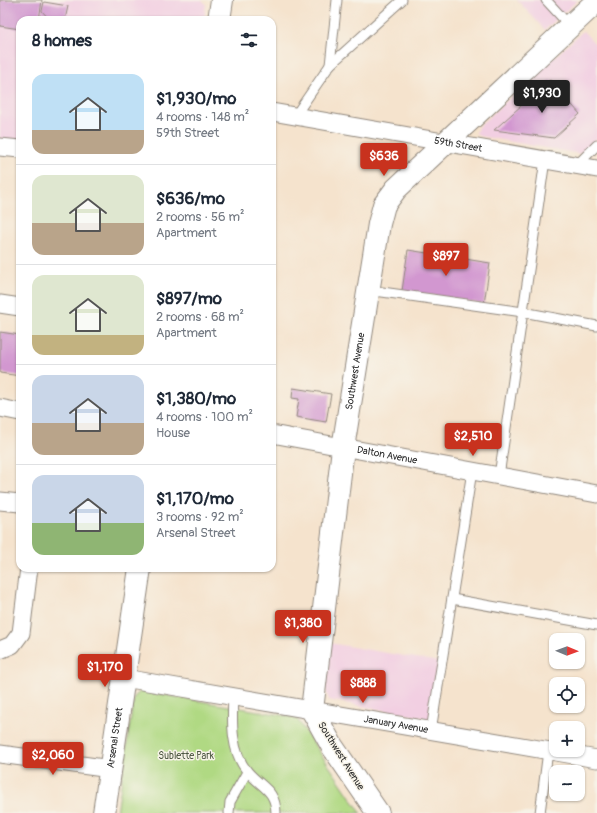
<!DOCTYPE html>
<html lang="en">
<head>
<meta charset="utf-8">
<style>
	:root { --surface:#fff; --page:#f2f2f3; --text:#1f2937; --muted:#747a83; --line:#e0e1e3; --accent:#c8321e }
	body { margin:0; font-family:Pangolin,sans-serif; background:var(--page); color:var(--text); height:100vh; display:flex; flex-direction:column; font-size:15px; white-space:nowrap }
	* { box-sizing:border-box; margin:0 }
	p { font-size:13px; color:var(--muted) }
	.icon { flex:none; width:22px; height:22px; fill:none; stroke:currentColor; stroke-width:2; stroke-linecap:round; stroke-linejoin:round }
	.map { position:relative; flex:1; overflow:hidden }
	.panel { position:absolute; left:16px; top:16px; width:260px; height:556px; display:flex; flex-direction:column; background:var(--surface); border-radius:12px; box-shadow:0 1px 3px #0004 }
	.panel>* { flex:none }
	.needle { width:26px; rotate:91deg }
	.buttons { position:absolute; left:549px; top:633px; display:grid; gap:8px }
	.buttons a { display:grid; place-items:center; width:36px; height:36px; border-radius:8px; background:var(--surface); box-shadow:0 1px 3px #0004; font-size:20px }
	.price { position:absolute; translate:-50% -34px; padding:0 9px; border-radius:4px; background:var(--accent); color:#fff; font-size:13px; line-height:26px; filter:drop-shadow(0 1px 2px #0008) }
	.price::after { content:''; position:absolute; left:50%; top:24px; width:12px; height:9px; margin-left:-6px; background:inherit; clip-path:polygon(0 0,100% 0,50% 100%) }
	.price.on { background:#222; color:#fff }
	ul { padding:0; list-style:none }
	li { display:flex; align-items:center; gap:12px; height:100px; padding:0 16px }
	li+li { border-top:1px solid var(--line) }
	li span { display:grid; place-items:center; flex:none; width:112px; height:80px; border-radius:12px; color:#555 }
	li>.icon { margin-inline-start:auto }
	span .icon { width:48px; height:48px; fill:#fffc; stroke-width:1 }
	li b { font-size:17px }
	h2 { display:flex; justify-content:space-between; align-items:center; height:48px; padding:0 16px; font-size:17px }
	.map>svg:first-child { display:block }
</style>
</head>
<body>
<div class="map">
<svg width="597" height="813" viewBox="0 0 597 813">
	<rect width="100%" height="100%" fill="#f7f3e8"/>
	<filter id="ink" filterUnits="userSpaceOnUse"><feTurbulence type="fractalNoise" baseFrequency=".025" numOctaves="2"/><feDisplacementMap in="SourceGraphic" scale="8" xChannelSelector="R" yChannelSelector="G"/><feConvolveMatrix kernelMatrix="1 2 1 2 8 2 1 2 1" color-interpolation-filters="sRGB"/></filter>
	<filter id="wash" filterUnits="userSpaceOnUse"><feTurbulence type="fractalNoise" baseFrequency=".012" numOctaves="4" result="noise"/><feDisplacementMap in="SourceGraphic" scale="16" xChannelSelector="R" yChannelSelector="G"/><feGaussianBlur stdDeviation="0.9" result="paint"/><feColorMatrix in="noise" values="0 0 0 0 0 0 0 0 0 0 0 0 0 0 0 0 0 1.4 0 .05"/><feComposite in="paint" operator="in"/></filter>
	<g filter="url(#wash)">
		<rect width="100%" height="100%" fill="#f5e3cd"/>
		<g fill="#f2cfe2">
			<polygon points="0,0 202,0 206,4 204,20 20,20 20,142 0,139"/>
			<polygon points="517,0 578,0 545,30"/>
			<polygon points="583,31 597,46 597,138 581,154 479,136 476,133 478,127"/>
			<polygon points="329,643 439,662 430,719 329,700 324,685"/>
		</g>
		<polygon fill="#b0d983" stroke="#6e8257" points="141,691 293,717 297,719 361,813 117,813 134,697"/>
		<g id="blocks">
			<g fill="#d297d0">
				<polygon points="0,0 42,0 39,20 20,20 20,29 0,26"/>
				<polygon points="44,2 68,6 65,20 50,20 42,11"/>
				<polygon points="550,80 580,114 554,138 494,130"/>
				<polygon points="408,250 490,263 484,304 402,291"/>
				<polygon points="0,332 20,335 20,376 0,373"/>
				<polygon points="293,388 331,394 326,422 296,417 299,399 292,398"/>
			</g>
		</g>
	</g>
	<g filter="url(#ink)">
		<use href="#blocks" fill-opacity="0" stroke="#90877c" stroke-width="1"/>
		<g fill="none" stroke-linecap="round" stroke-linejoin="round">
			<defs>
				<g id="lane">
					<polyline points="546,0 570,26"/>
					<polyline points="330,65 337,0"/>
					<polyline points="295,116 330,65 402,0"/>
					<polyline points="576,166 597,145"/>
					<polyline points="368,290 523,312 597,326"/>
					<polyline points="499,476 545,160"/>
					<polyline points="452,599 597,625"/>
					<path d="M233,695C232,720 230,752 248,772C261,787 276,790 276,813"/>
					<polyline points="431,731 472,471"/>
					<polyline points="229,813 230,802 247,772"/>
					<polyline points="540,813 548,751"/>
				</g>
				<g id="street">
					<path id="s1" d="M272,112L597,169"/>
					<polyline points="0,147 20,149"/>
					<polyline points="0,304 20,307"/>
					<polyline points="0,408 20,412"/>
					<path id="s2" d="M272,434L597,494"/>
					<polyline points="0,501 20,503"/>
					<polyline points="0,650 12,645 21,633 29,568"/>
					<path id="s3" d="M124,678L597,759"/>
					<polyline points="0,754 111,769"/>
				</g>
				<g id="secondary">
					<polyline points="219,20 222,0"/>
					<path id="s4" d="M104,813L140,568"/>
					<path id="s5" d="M378,813L332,746L312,710L343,448L379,224L384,205L396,189L597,1"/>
				</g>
			</defs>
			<use href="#lane" stroke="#90877c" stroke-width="11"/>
			<use href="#street" stroke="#90877c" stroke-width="19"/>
			<use href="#secondary" stroke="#90877c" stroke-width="24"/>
			<use href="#lane" stroke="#fff" stroke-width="9"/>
			<use href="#street" stroke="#fff" stroke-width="17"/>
			<use href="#secondary" stroke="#fff" stroke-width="22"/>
		</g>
	</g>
	<g text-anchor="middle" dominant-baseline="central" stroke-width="3" stroke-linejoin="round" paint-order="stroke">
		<g font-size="10" fill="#2b2b2b" stroke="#f7f3e8">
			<text stroke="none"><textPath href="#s1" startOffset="189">59th Street</textPath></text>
			<text stroke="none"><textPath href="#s5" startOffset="464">Southwest Avenue</textPath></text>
			<text stroke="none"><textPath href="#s2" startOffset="117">Dalton Avenue</textPath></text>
			<text stroke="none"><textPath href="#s3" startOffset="276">January Avenue</textPath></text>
			<text stroke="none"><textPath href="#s4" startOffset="76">Arsenal Street</textPath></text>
			<text transform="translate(341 756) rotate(58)">Southwest Avenue</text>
		</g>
		<g font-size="10" fill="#4c5641" stroke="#f7f3e8">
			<text x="186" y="756">Sublette Park</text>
		</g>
	</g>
</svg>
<div class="buttons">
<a><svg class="needle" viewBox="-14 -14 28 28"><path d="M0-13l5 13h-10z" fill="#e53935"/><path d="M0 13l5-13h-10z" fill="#747a83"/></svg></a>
<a><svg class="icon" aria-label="locate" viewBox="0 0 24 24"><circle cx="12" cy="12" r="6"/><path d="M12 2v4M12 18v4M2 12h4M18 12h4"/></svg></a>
<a>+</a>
<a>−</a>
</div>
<b class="price on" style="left:542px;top:114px">$1,930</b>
<b class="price" style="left:384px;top:177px">$636</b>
<b class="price" style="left:446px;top:277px">$897</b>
<b class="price" style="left:473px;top:457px">$2,510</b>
<b class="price" style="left:303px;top:644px">$1,380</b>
<b class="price" style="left:105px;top:688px">$1,170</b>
<b class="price" style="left:363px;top:704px">$888</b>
<b class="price" style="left:53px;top:776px">$2,060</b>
<section class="panel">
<h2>8 homes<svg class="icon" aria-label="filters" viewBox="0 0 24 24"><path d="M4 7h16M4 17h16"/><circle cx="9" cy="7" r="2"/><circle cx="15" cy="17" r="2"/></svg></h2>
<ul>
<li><span style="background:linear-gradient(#bfe0f5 70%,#b9a48a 0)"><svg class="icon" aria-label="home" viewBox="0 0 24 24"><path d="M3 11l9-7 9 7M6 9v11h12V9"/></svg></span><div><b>$1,930/mo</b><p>4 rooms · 148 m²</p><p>59th Street</p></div></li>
<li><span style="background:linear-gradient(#dfe7d0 60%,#b9a48a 0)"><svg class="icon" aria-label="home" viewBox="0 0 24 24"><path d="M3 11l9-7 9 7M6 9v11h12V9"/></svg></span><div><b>$636/mo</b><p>2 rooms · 56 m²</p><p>Apartment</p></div></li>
<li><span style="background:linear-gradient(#dfe7d0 75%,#c2b280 0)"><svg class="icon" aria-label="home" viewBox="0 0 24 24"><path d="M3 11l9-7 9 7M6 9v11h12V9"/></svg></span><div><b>$897/mo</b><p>2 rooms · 68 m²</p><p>Apartment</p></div></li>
<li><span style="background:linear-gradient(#c9d6e8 60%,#b9a48a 0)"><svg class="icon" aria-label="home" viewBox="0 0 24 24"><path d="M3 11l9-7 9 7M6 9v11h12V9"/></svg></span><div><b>$1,380/mo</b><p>4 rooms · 100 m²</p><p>House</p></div></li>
<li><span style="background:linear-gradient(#c9d6e8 60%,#8fb573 0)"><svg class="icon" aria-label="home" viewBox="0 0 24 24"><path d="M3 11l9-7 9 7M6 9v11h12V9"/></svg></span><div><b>$1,170/mo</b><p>3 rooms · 92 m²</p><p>Arsenal Street</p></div></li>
</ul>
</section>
</div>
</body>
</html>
